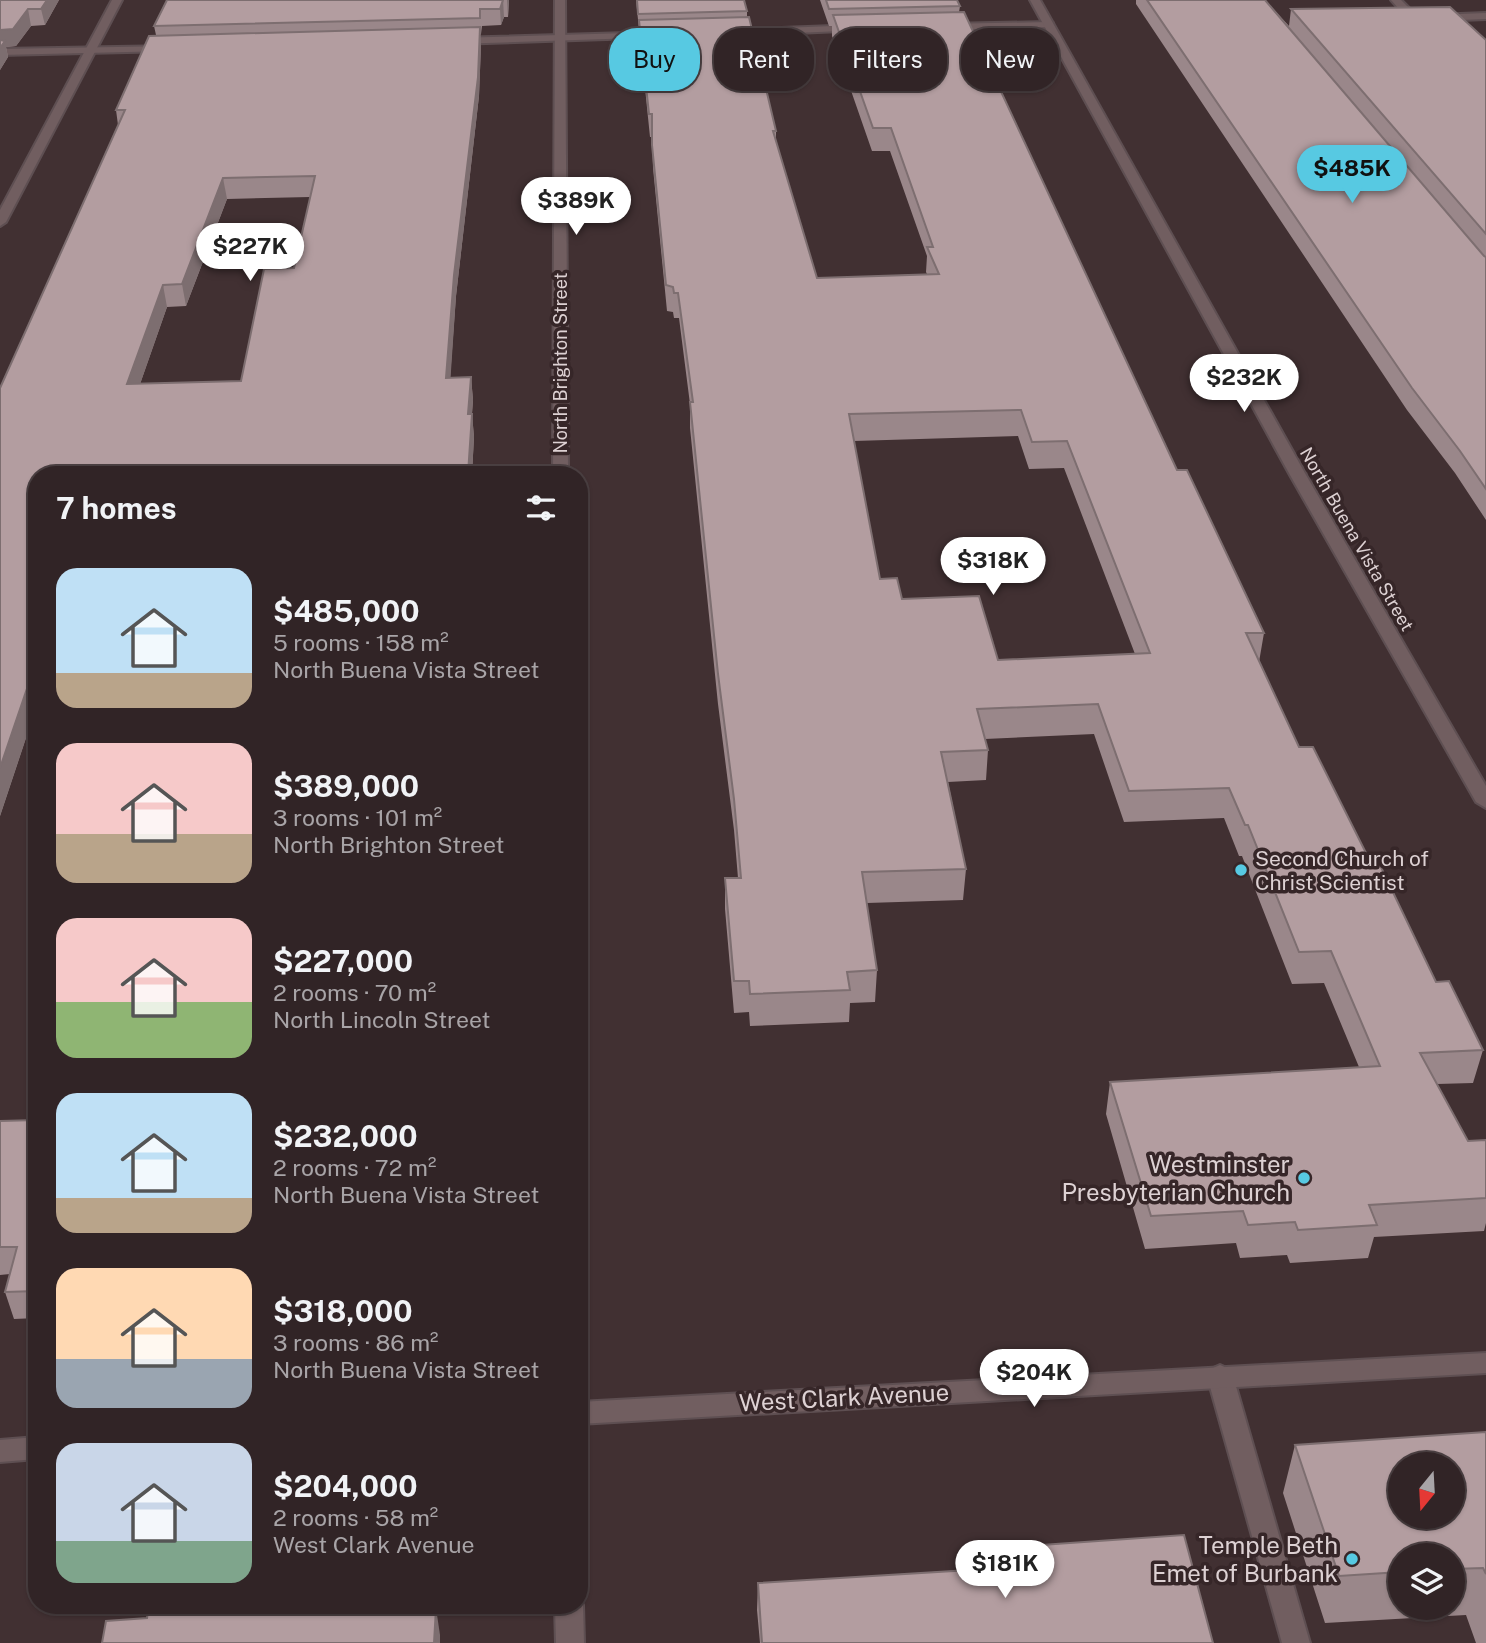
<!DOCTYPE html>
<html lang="en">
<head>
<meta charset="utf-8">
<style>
	:root { --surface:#312426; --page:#392c2e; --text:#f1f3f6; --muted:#a8a4a7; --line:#4c4143; --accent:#57c9e2 }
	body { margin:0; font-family:"Public Sans",sans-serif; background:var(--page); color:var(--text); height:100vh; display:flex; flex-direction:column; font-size:26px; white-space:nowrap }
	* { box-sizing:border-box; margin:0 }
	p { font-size:23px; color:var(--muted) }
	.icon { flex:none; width:38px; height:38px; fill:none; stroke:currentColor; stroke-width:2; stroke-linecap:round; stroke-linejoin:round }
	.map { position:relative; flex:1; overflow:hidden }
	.details { position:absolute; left:28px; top:466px; width:560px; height:1148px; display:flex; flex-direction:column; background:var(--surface); border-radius:28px; box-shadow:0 2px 5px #0004,0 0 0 2px var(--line) }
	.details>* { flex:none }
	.banner { position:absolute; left:609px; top:28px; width:665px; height:63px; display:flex; gap:14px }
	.needle { width:46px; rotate:198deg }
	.tools { position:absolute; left:1388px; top:1452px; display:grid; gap:14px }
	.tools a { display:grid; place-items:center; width:77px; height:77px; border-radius:50%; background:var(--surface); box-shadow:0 2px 5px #0004,0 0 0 2px var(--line); font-size:35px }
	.price { position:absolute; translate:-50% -60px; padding:0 16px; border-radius:24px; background:#fff; color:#222; font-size:23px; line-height:46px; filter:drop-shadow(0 2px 4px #0008) }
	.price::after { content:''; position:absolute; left:50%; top:42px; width:21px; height:16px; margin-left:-10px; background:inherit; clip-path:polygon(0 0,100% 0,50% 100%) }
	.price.active { background:var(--accent); color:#111 }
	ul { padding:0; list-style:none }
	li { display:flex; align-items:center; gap:21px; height:175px; padding:0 28px }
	li span { display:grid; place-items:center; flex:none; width:196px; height:140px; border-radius:21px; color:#555 }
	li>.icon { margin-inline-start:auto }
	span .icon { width:84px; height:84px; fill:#fffc; stroke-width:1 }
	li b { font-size:30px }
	h2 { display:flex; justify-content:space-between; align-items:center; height:84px; padding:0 28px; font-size:30px }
	.pill { padding:0 24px; border-radius:28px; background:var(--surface); box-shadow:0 2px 5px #0004,0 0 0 2px var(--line); font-size:24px; line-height:63px }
	.pill.active { background:var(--accent); color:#111 }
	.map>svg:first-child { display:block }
</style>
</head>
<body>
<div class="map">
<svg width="1486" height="1643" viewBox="0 0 1486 1643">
	<rect width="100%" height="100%" fill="#413032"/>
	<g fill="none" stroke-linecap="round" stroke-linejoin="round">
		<defs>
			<g id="service">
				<polygon points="1391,0 1401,0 1417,16 1417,20 1409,20"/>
				<polygon points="1486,13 1486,19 1435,21 1430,18 1435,15"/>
				<polygon points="1049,22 1053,23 1053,27 945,30 940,27 945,24"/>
				<polygon points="859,25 863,26 863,30 728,36 723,33 728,30"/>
				<polygon points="663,32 667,33 667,37 455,44 450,41 455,38"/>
				<polygon points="174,46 175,48 170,51 0,55 0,49"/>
				<polygon points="1220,1365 1229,1369 1233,1376 1310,1643 1282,1643 1207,1376 1211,1369"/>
			</g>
			<g id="minor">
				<polygon points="112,0 122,0 6,222 0,226 0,210"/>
				<polygon points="555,0 565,0 568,474 553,474"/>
				<polygon points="1486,1353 1486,1373 579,1424 579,1402"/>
				<polygon points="37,1437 37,1459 0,1462 0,1440"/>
				<polygon points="579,1596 583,1605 584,1643 556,1643 555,1605 579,1605"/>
			</g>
			<polygon id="secondary" points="1030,0 1040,0 1306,475 1486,786 1486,808 1476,802 1290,475"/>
		</defs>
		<use href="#service" stroke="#5e4f52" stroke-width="4"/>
		<use href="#minor" stroke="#5e4f52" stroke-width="4"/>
		<use href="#secondary" stroke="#5e4f52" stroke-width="4"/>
		<use href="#service" fill="#715e60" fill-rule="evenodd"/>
		<use href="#minor" fill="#715e60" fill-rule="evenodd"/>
		<use href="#secondary" fill="#715e60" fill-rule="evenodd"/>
	</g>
	<g fill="#9a878a" fill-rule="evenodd">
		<polygon points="0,0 59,0 45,25 31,26 16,46 6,47 8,57 0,70"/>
		<path d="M167,0H509L508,17H504L501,25L482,26L481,34L480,35L481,45L479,96L456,296L450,378L471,377L473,400L472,414L474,437L472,474H37V705L0,816V388L118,125L116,110L149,36L156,35L154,26ZM310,197L294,268L264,269L241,381L140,384L167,307L186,306L227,199Z"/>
		<path d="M636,0H744L747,11V18L776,131V142L817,278L927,274L926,272L927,256L890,151H872L832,36V26H829L820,0H957L960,6L959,12L1177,470L1264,633L1259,662L1299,747L1371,863L1436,982L1483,1050L1473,1083L1437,1084L1468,1141L1486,1140V1223L1484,1231L1374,1237L1368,1258L1290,1263L1287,1255L1240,1258L1236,1243L1145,1249L1106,1114L1110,1082L1359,1067L1324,983L1292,984L1242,856H1239L1224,818L1124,822L1094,734L985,739L988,750L986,780L948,782L966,869L963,900L867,903L877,970L875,1002L850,1003L849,1022L750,1026L749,1012L734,1013L725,909V878H738L734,830L718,704L690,428V404L679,318H674L673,312L667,311L653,168L652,137H650ZM1018,436L1029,469L1064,468L1135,654L998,660L902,599L880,579L854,441Z"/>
		<polygon points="1136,0 1265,0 1289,26 1291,9 1486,40 1486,520 1455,473 1407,410 1136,4"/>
		<polygon points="37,1120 37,1318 14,1319 5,1292 10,1274 0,1275 0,1121"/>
		<path d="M1486,1432V1643H1476L1466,1615L1325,1623L1283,1493L1295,1445ZM1400,1556H1452V1608H1400Z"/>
		<polygon points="998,1548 1213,1643 760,1643 757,1610 758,1583 995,1568"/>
	</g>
	<g fill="#7d6e70">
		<polygon points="47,0 59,0 45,25 41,9"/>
		<polygon points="503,0 504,17 501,25 500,9"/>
		<polygon points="507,0 509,0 508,17"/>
		<polygon points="28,9 31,26 16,46 6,47 8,57 0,70 0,30"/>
		<polygon points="480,27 481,45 479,96 456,296 449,401 446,378 454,275"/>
		<polygon points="223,178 227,199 186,306 182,284"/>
		<polygon points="163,285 167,307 132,407 127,384"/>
		<polygon points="471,377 473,400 470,437 468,414"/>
		<polygon points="472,414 474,437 472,474 468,474"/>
		<polygon points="33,671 37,685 37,705 0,816 0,768"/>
		<polygon points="436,1608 440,1635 440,1643 434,1643"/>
	</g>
	<g fill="#b39da0" stroke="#7d6e70" stroke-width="2" fill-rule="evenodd">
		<polygon points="0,0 47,0 41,9 28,9 13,29 0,30"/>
		<polygon points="167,0 503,0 500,9 480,9 480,18 154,26"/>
		<polygon points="637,0 744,0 747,11 638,14"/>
		<polygon points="826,0 957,0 960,6 829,9"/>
		<polygon points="1147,0 1265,0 1484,256 1486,257 1486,489 1460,451 1412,388"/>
		<polygon points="1450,7 1486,40 1486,234 1291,9"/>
		<path d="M964,12L1177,470H1187L1264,633H1246L1299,747H1313L1371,863H1379L1436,982L1449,981L1483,1050L1420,1053L1468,1141L1486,1140V1198L1369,1205L1377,1225L1298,1230L1295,1222L1248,1225L1243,1211L1151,1216L1110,1082L1380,1066L1331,951L1299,952L1248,825H1245L1229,788L1129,791L1098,704L977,709L988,750L941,752L966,869L862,872L877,970L847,972L850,990L750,994L749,981H734L725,878H741L734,799L718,674L690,402H693L678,293H674L673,287L666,285L652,145V114H649L639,20L749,17L776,131H773L817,278L939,274L927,247H933L891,128H873L833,15ZM1021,410L1032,442L1067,441L1150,653L998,660L979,596L902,599L897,578L880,579L849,414Z"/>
		<path d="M480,27L478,77L454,275L446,378L471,377L468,414H472L468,474H37V671H33L0,768V388L125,110H116L149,36ZM315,176L294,268L264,269L241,381L127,384L163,285L182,284L223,178Z"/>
		<polygon points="0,40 5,41 0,48"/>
		<polygon points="37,1120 37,1291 5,1292 17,1247 0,1247 0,1121"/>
		<path d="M1486,1432V1574L1483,1568L1452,1569V1556H1400V1572L1339,1576L1295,1445ZM1400,1465H1452V1517H1400Z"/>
		<polygon points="1184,1535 1213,1643 762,1643 758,1583 1002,1568 998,1548"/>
		<polygon points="149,1605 338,1605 337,1610 436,1608 434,1643 102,1643 106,1621 147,1618"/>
	</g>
	<g fill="#57c9e2" stroke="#362628" stroke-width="2.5">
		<circle cx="1241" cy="870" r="7"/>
		<circle cx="1304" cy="1178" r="7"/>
		<circle cx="1352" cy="1559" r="7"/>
	</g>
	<g text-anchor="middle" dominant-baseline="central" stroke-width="7" stroke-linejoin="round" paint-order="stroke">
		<g font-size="18" fill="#ddd1d3" stroke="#362628">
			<text transform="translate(560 363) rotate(-90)">North Brighton Street</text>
			<text transform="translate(1357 539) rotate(60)">North Buena Vista Street</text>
		</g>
		<g font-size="21" fill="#ddd1d3" stroke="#362628" text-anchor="start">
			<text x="1255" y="858">Second Church of<tspan x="1255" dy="24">Christ Scientist</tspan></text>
		</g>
		<g font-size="24" fill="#ddd1d3" stroke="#362628" text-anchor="end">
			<text x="1290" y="1164">Westminster<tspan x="1290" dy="28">Presbyterian Church</tspan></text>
			<text x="1338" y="1545">Temple Beth<tspan x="1338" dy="28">Emet of Burbank</tspan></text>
		</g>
		<g font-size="24" fill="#ddd1d3" stroke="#362628">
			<text transform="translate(844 1397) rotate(-3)">West Clark Avenue</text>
		</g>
	</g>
</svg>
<div class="tools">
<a><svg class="needle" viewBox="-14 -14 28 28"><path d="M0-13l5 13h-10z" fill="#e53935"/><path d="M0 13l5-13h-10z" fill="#a8a4a7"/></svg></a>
<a><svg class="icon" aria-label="layers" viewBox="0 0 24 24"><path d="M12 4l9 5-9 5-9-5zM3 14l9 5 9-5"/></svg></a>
</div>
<b class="price active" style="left:1352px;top:205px">$485K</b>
<b class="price" style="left:576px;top:237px">$389K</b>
<b class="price" style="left:250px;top:283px">$227K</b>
<b class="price" style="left:1244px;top:414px">$232K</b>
<b class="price" style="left:993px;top:597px">$318K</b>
<b class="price" style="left:1034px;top:1409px">$204K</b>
<b class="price" style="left:1005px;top:1600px">$181K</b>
<div class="banner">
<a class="pill active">Buy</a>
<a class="pill">Rent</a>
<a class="pill">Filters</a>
<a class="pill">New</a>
</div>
<section class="details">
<h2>7 homes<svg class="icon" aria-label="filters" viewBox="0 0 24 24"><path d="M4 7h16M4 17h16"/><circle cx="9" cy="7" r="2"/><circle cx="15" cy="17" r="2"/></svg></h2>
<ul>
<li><span style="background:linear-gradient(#bfe0f5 75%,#b9a48a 0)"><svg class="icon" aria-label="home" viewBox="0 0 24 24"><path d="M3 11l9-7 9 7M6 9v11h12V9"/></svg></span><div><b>$485,000</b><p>5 rooms · 158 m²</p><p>North Buena Vista Street</p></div></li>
<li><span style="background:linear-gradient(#f6c9c9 65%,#b9a48a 0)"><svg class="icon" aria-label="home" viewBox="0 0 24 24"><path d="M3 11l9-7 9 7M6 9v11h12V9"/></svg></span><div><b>$389,000</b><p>3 rooms · 101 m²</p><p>North Brighton Street</p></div></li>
<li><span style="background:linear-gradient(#f6c9c9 60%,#8fb573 0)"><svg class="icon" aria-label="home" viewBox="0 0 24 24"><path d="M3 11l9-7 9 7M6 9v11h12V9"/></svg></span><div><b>$227,000</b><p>2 rooms · 70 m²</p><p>North Lincoln Street</p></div></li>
<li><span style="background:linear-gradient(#bfe0f5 75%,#b9a48a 0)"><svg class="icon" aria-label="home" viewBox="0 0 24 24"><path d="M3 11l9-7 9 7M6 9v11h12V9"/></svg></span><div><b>$232,000</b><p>2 rooms · 72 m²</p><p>North Buena Vista Street</p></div></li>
<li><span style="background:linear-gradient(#ffd9b3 65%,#9aa5b1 0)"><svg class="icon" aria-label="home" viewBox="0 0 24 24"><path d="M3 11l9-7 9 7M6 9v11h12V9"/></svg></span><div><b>$318,000</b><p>3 rooms · 86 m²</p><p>North Buena Vista Street</p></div></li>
<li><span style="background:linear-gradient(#c9d6e8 70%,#7fa58c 0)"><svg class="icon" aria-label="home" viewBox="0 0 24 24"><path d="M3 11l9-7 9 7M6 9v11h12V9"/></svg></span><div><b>$204,000</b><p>2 rooms · 58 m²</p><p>West Clark Avenue</p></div></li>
</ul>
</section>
</div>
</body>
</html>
